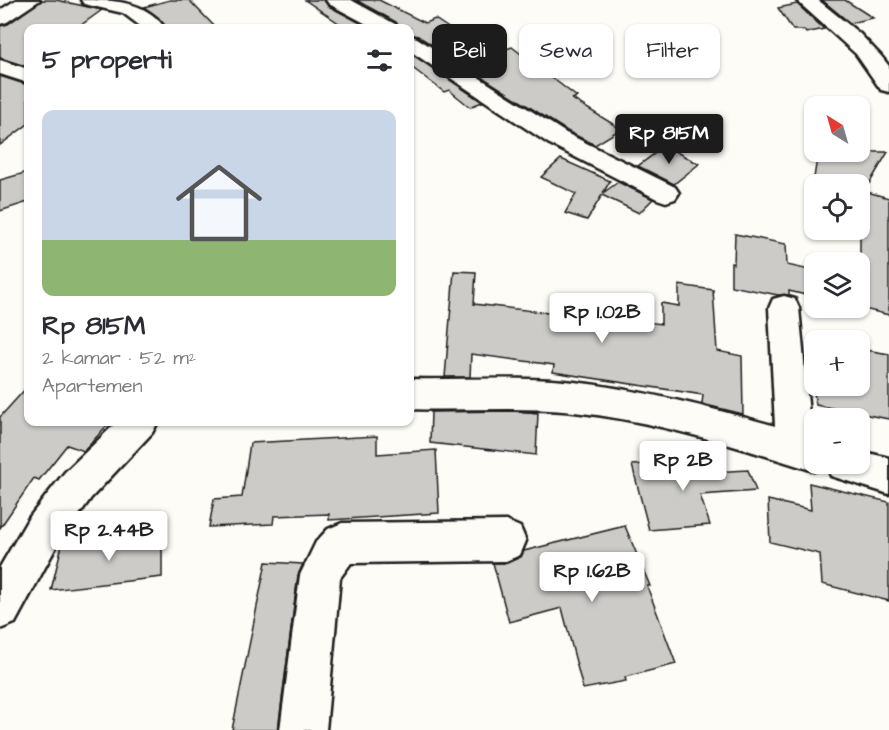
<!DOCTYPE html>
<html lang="id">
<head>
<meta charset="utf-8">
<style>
	:root { --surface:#fff; --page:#f7f7f7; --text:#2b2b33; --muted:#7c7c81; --line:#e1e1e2; --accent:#1c1c1c }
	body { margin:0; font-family:"Architects Daughter",sans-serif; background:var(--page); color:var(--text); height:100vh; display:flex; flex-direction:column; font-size:22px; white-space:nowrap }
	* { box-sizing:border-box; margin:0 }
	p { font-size:20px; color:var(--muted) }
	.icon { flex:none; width:33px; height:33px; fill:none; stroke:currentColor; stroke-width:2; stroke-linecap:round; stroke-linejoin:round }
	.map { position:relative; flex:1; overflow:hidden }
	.side { position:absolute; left:24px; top:24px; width:390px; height:402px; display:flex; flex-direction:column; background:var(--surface); border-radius:12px; box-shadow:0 2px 4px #0004 }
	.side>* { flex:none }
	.hud { position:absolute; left:432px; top:24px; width:366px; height:54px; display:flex; gap:12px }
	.needle { width:39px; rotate:323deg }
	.buttons { position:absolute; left:804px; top:96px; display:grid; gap:12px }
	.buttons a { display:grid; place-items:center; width:66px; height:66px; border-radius:12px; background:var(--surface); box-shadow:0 2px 4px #0004; font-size:30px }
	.price { position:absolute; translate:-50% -51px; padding:0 14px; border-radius:6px; background:#fff; color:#222; font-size:20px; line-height:39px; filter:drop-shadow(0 2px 3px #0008) }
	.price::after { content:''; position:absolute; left:50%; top:36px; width:18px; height:14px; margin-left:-9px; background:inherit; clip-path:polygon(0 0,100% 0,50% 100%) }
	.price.active { background:var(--accent); color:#fff }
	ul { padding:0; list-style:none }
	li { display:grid; align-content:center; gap:12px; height:318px; padding:0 18px }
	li+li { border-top:2px solid var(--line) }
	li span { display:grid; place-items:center; height:186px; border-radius:12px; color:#555 }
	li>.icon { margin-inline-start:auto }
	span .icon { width:108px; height:108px; fill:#fffc; stroke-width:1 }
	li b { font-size:26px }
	h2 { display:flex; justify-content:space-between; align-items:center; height:72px; padding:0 18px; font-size:26px }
	.pill { padding:0 21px; border-radius:12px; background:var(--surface); box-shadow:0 2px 4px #0004; font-size:21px; line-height:54px }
	.pill.active { background:var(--accent); color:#fff }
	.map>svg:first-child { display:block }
</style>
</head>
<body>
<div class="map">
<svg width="889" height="730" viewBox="0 0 889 730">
	<rect width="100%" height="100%" fill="#fdfcf7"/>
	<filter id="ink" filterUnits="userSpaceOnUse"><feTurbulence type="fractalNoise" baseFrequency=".0167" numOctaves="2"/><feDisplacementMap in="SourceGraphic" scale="12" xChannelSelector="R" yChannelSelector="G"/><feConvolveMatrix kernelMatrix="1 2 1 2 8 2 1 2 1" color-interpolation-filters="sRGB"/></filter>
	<g filter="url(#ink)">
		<g fill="#cccbc8" stroke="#1c1c1c" stroke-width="1.5">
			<polygon points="42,0 56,0 102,10 77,28 28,28 28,67 0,58 0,26 8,24"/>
			<polygon points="170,0 189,0 216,28 166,28 158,17 144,7"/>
			<polygon points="305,0 324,0 328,6 370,28 346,28"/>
			<polygon points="356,0 379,0 425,23 435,19 489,55 512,47 577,97 572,99 621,129 595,145 567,131 418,36 410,34 410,28 400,28 396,22"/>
			<polygon points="822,0 845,0 873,18 850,23"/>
			<polygon points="797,4 824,29 806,33 804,30 793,30 778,8"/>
			<polygon points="410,53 482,102 470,107 449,90 444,92 410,66"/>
			<polygon points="0,76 28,85 28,124 0,145"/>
			<polygon points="665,146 699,164 674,184 638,166"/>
			<polygon points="818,152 888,152 869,184 813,184"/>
			<polygon points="561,159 610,181 603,193 618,182 653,199 639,213 602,195 587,220 565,213 576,194 541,177"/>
			<polygon points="28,172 28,202 0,211 0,180"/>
			<polygon points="860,190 889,198 889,315 860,308"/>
			<polygon points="735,234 786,244 787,265 814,271 814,297 789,291 789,295 778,295 731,286 731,263 734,264"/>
			<polygon points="454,271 476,272 474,304 559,314 561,300 600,305 599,315 661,324 661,303 679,306 679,285 713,290 717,351 742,356 743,414 702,404 703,395 553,372 554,365 471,354 470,377 445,377"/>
			<polygon points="860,349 889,354 889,419 816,405 813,386 860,386"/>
			<polygon points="28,386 28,422 110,422 84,451 67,445 39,480 34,478 0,528 0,417"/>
			<polygon points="512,411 538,413 536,455 430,443 431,412"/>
			<polygon points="377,436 377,454 436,450 439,513 329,520 329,514 274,516 273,524 209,527 214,499 242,497 250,443"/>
			<polygon points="689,461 693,473 748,470 756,491 700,495 710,525 649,530 632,465"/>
			<polygon points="809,483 889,502 889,601 822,584 820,554 770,542 768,500 811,510"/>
			<polygon points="625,526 650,586 647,586 676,664 625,677 626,681 583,689 562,608 509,622 493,563 507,563 521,557 524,551"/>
			<polygon points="162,534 162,577 51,590 62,545"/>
			<polygon points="266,562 303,564 298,575 278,730 232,730"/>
		</g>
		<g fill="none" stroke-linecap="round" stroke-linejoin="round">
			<defs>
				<g id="street">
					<polygon points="16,0 40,0 7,22 0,24 0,10"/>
					<path d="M81,0C111,0 145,0 164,27L143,28L123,13L84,4Z"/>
					<polygon points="326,0 351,0 395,24 398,28 374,28 329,4"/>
					<polygon points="796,0 818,0 860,34 881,56 889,66 889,92 881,90 856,54"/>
					<polygon points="410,36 417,38 566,133 675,187 679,193 675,199 666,202 657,199 548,143 410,51"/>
					<polygon points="0,60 28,69 28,83 0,74"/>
					<path d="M784,296L795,299L799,308L811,436L814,437V464H860V451L889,458V494L831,476L827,466L814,471C736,446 656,421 574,412C519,406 464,411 410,409V379C465,380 520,376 574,382C642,390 709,407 775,426L769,308L773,299Z"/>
					<polygon points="117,422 158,422 152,433 91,498 56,547 15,623 0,629 0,567 28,519 65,472"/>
					<polygon points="506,521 520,527 526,541 520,555 506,561 351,563 340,578 326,730 280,730 300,575 316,542 328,529 342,523"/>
				</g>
			</defs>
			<use href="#street" stroke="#1c1c1c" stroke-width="5"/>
			<use href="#street" fill="#fdfcf7" fill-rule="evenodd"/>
		</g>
	</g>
</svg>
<div class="buttons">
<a><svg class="needle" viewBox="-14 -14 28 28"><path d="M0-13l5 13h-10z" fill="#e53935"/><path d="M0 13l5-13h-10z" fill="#7c7c81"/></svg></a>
<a><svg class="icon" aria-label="locate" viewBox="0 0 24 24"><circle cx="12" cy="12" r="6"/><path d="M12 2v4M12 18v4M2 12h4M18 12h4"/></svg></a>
<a><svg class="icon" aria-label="layers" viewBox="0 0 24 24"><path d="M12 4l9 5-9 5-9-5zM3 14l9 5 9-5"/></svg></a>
<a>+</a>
<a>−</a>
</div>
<b class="price active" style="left:669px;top:165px">Rp 815M</b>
<b class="price" style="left:602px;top:344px">Rp 1.02B</b>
<b class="price" style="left:683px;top:492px">Rp 2B</b>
<b class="price" style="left:109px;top:562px">Rp 2.44B</b>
<b class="price" style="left:592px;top:603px">Rp 1.62B</b>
<div class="hud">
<a class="pill active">Beli</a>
<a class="pill">Sewa</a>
<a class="pill">Filter</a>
</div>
<section class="side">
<h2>5 properti<svg class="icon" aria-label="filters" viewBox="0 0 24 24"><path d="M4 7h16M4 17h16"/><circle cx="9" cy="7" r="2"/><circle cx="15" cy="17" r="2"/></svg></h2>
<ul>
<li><span style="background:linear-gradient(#c9d6e8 70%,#8fb573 0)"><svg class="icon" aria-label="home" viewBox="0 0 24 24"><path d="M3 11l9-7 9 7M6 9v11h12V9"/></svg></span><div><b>Rp 815M</b><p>2 kamar · 52 m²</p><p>Apartemen</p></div></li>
</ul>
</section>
</div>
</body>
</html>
